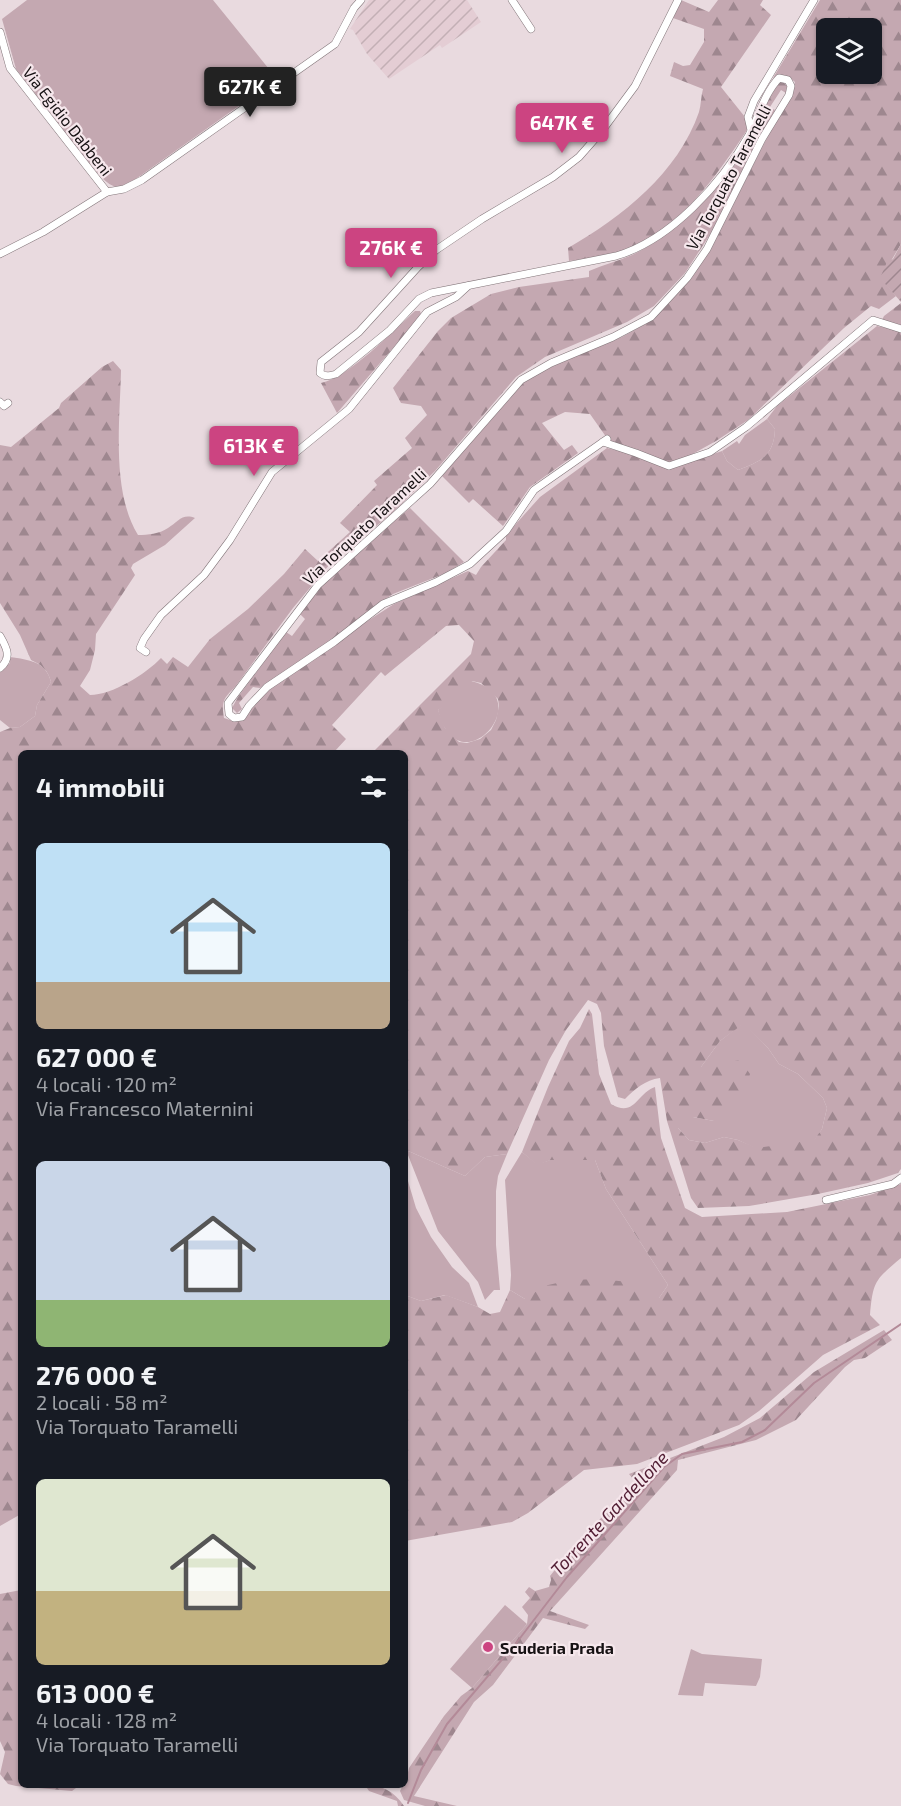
<!DOCTYPE html>
<html lang="it">
<head>
<meta charset="utf-8">
<style>
	:root { --surface:#171b24; --page:#20242c; --text:#f1f3f6; --muted:#9ea1a6; --accent:#cc4481 }
	body { margin:0; font-family:"Exo 2",sans-serif; background:var(--page); color:var(--text); height:100vh; display:flex; flex-direction:column; font-size:22px; white-space:nowrap }
	* { box-sizing:border-box; margin:0 }
	p { font-size:20px; color:var(--muted) }
	.icon { flex:none; width:33px; height:33px; fill:none; stroke:currentColor; stroke-width:2; stroke-linecap:round; stroke-linejoin:round }
	.map { position:relative; flex:1; overflow:hidden }
	.side { position:absolute; left:18px; top:750px; width:390px; height:1038px; display:flex; flex-direction:column; background:var(--surface); border-radius:9px; box-shadow:0 2px 4px #0004 }
	.side>* { flex:none }
	.fabs { position:absolute; left:816px; top:18px; display:grid; gap:12px }
	.fabs a { display:grid; place-items:center; width:66px; height:66px; border-radius:9px; background:var(--surface); box-shadow:0 2px 4px #0004; font-size:30px }
	.price { position:absolute; translate:-50% -51px; padding:0 14px; border-radius:6px; background:var(--accent); color:#fff; font-size:20px; line-height:39px; filter:drop-shadow(0 2px 3px #0008) }
	.price::after { content:''; position:absolute; left:50%; top:36px; width:18px; height:14px; margin-left:-9px; background:inherit; clip-path:polygon(0 0,100% 0,50% 100%) }
	.price.active { background:#222; color:#fff }
	ul { padding:0; list-style:none }
	li { display:grid; align-content:center; gap:12px; height:318px; padding:0 18px }
	li span { display:grid; place-items:center; height:186px; border-radius:9px; color:#555 }
	li>.icon { margin-inline-start:auto }
	span .icon { width:108px; height:108px; fill:#fffc; stroke-width:1 }
	li b { font-size:26px }
	h2 { display:flex; justify-content:space-between; align-items:center; height:72px; padding:0 18px; font-size:26px }
	.map>svg:first-child { display:block }
</style>
</head>
<body>
<div class="map">
<svg width="901" height="1806" viewBox="0 0 901 1806">
	<defs>
		<pattern id="industrial-furrows" width="10" height="10" patternUnits="userSpaceOnUse" patternTransform="scale(1.5)"><rect width="10" height="10" fill="#e4cdd4"/><path d="M-1 1l2-2M0 10L10 0M9 11l2-2" fill="none" stroke="#c3afb5"/></pattern>
		<pattern id="forest-firs" width="22" height="20" patternUnits="userSpaceOnUse" patternTransform="scale(1.5)"><rect width="22" height="20" fill="#c4a8b1"/><path d="M5 1l3.5 6h-7zM16 11l3.5 6h-7z" fill="#9e878f"/></pattern>
		<pattern id="garden-furrows" width="10" height="10" patternUnits="userSpaceOnUse" patternTransform="scale(1.5)"><rect width="10" height="10" fill="#c4a8b1"/><path d="M-1 1l2-2M0 10L10 0M9 11l2-2" fill="none" stroke="#9e878f"/></pattern>
	</defs>
	<rect width="100%" height="100%" fill="#e9dadf"/>
	<polygon fill="url(#industrial-furrows)" points="369,0 467,0 481,22 442,48 440,45 389,79 367,54 353,30 350,29"/>
	<g fill="#c4a8b1">
		<path d="M27,0H213L277,79L140,176C135,179 129,185 123,187C110,190 99,174 91,166L16,69L2,19Z"/>
		<path d="M767,419L775,429C774,456 761,461 738,470L727,461L722,451L737,441L739,444L745,435Z"/>
		<path d="M10,657C29,660 46,661 51,682L37,705L35,716L20,727L10,728L0,720V671L10,663Z"/>
		<path d="M471,681C541,697 457,790 438,710Z"/>
		<polygon points="743,1023 768,1048 779,1064 798,1074 823,1098 827,1108 822,1129 814,1141 757,1149 738,1140 724,1137 705,1143 689,1140 678,1128 678,1117 693,1117 714,1121 701,1067 720,1041"/>
		<polygon points="406,1150 465,1176 485,1157 507,1154 498,1176 496,1191 496,1245 500,1290 494,1290 485,1300 478,1282 438,1231"/>
		<polygon points="522,1152 537,1164 551,1160 595,1160 606,1189 668,1285 659,1298 525,1299 510,1290 511,1275 505,1180"/>
		<polygon points="405,1171 416,1208 431,1237 452,1267 469,1283 478,1307 445,1295 421,1301 405,1295"/>
		<polygon points="505,1605 527,1624 472,1688 450,1669"/>
		<polygon points="691,1649 702,1654 762,1659 760,1677 756,1686 705,1683 703,1696 678,1695"/>
	</g>
	<g fill="url(#forest-firs)" fill-rule="evenodd">
		<path d="M681,0L709,12L718,0H763L760,5L771,15L721,87L745,117L747,130C718,174 676,234 624,251C607,257 587,258 569,261L568,248C622,217 678,173 699,112C701,105 701,96 703,89L670,76L674,62L683,66L690,65L704,42V29L673,18Z"/>
		<path d="M820,0H901V244L881,278L896,296L879,309L871,306L844,328L748,420L716,441L689,456L668,464L639,451L609,441L590,414L565,412L542,423L564,450L572,445L578,453L530,487L503,526L473,499L469,503L442,476L521,382L578,354L622,337L647,323L670,302L692,277L711,248L773,126L791,97L795,82C788,75 782,73 773,78ZM826,28H872V74H826Z"/>
		<path d="M783,82L787,86L786,93L781,90L770,107L775,110L713,230L685,273L654,306L627,322L545,357L516,377L435,471L391,514L330,564L293,608L235,687C224,698 221,701 224,718L233,721L251,708L273,685L311,662L355,629L394,604L468,571L476,575L481,567L506,540V535L540,497L607,448L636,455L670,469L722,451L727,461L738,470C761,461 774,456 775,429L767,419L777,406L877,326L901,331V1169L898,1173L868,1183L818,1194L749,1206L698,1208L691,1198L667,1121L660,1078C645,1080 635,1089 625,1099L618,1097L604,1046L601,1013L597,1004L588,1000L566,1030L549,1060L507,1154L485,1157L465,1176L406,1150L405,753H372L471,654L474,641L459,625L446,626L385,676L381,672L332,725L346,739L335,751L337,753H21V1514L0,1526V732L10,728L20,727L35,716L37,705L51,682C48,670 42,665 31,660L20,635L0,603V445L11,447L59,408L61,403L102,367L113,361L121,370C120,421 111,491 138,535C148,535 159,534 168,528C178,522 182,513 195,518L165,545L133,564L131,568L135,575L96,634L95,650L90,670L80,686L90,695C112,695 146,674 161,658L167,664L173,657L188,667L210,639L248,609L284,574L305,549L318,561L350,532L340,523L377,485L374,481L412,448L405,438L427,415L421,406L401,403L393,388L438,331L451,318L491,294L519,287L589,277V271C603,265 618,261 632,255C669,238 712,198 735,164C752,138 761,108 779,83ZM472,681L481,683L498,699L499,706L496,720L491,730L480,739L467,743L459,742L445,728L438,710L456,699ZM743,1024L768,1048L779,1064L798,1074L823,1098L827,1108L822,1129L814,1140L757,1148L738,1140L724,1137L705,1143L689,1140L678,1128L679,1117H693L714,1121C738,1107 743,1102 750,1074L740,1060L701,1067L720,1041Z"/>
		<polygon points="901,303 901,325 882,320 884,316"/>
		<path d="M415,311H420L421,314L418,319L337,413L321,383C348,378 393,331 415,311Z"/>
		<polygon points="410,508 464,562 446,573 393,594 371,609 332,640 260,688 253,687 239,703 242,709 237,713 232,708 238,697 286,632 292,636 305,619 300,614 320,586 350,558"/>
		<path d="M589,1009L592,1014L599,1074L611,1104C635,1118 637,1093 655,1087L661,1138L685,1208L702,1217L787,1212L870,1195L901,1184V1258C875,1280 873,1281 870,1315L880,1325L823,1355L759,1411L739,1425L637,1464L584,1470L528,1513L512,1522L405,1541V1295L421,1301L446,1295L478,1307L490,1314L500,1312L510,1290L525,1299L544,1286L570,1280L599,1279L629,1282L659,1298L668,1285L606,1189L595,1160H551L537,1165L522,1152L548,1087L569,1041L580,1028Z"/>
		<path d="M884,1330L892,1340L865,1358L854,1360L845,1367L796,1420L756,1440L678,1460L677,1470L550,1611L589,1625L585,1629L543,1618L493,1685L474,1702L414,1796L457,1806H425L404,1800L400,1791L403,1785H405L409,1768L444,1716L461,1696L472,1688L527,1624L528,1615L522,1607L530,1598L525,1592L529,1587L535,1591L549,1587L551,1580L550,1576C575,1544 606,1509 639,1486L629,1474L724,1437L760,1418L814,1372Z"/>
		<polygon points="21,1590 21,1785 65,1785 66,1788 68,1785 80,1785 72,1791 16,1786 8,1784 0,1774 5,1752 0,1741 0,1594"/>
		<path d="M365,1785C382,1785 394,1791 404,1806H398L397,1801L369,1791Z"/>
	</g>
	<polygon fill="url(#garden-furrows)" points="901,244 901,302 880,278 887,262 893,259"/>
	<g fill="none" stroke-linecap="round" stroke-linejoin="round">
		<polyline stroke="#b38a98" stroke-width="2" points="408,1803 421,1770 447,1724 517,1642 567,1577 664,1467 682,1454 742,1442 765,1430 814,1383 901,1324"/>
		<defs>
			<g id="minor">
				<polyline points="512,0 531,29"/>
				<polyline points="0,32 10,68 107,192"/>
				<polyline points="751,130 748,117 754,101 814,0"/>
				<polyline points="0,254 43,232 107,192 124,189 142,180 335,44 354,8 361,0"/>
				<polyline points="0,402 4,406 8,403"/>
				<path d="M607,439L534,490L506,531L470,564L436,582L383,604L334,642L267,687L249,706L242,717L234,718L229,714L228,703L318,585L430,484L521,380L551,363L613,337L651,317L687,278L707,249L762,139L789,95L791,86L788,80L779,78C764,94 759,116 749,135C722,183 671,240 616,256L431,293L419,299L390,330L336,374C329,376 325,377 320,373L321,362L359,332L418,267L436,250L482,219L553,177L579,157L601,132L635,86L678,0"/>
				<polyline points="603,442 636,453 669,466 710,452 746,427 873,320 901,329"/>
				<path d="M0,636C7,648 12,658 0,668"/>
				<polyline points="146,652 140,648 144,639 161,615 204,575 230,540 272,472 349,409 427,312 456,297 468,286"/>
				<polyline points="826,1200 893,1184 901,1178"/>
			</g>
		</defs>
		<use href="#minor" stroke="#827579" stroke-width="8"/>
		<use href="#minor" stroke="#fff" stroke-width="7"/>
	</g>
	<circle fill="#cc4481" stroke="#f6e7ec" stroke-width="2" cx="488" cy="1647" r="6"/>
	<g text-anchor="middle" dominant-baseline="central" stroke-width="4.5" stroke-linejoin="round" paint-order="stroke">
		<g font-size="16" fill="#161113" stroke="#f6e7ec">
			<text transform="translate(68 121) rotate(52)">Via Egidio Dabbeni</text>
			<text transform="translate(728 177) rotate(-62)">Via Torquato Taramelli</text>
			<text transform="translate(364 526) rotate(-43)">Via Torquato Taramelli</text>
		</g>
		<g font-size="16" font-weight="bold" fill="#161113" stroke="#f6e7ec" text-anchor="start">
			<text x="500" y="1647">Scuderia Prada</text>
		</g>
		<g font-size="18" font-style="italic" fill="#521e34" stroke="#f6e7ec">
			<text transform="translate(609 1513) rotate(-47)">Torrente Gardellone</text>
		</g>
	</g>
</svg>
<div class="fabs">
<a><svg class="icon" aria-label="layers" viewBox="0 0 24 24"><path d="M12 4l9 5-9 5-9-5zM3 14l9 5 9-5"/></svg></a>
</div>
<b class="price active" style="left:250px;top:118px">627K €</b>
<b class="price" style="left:562px;top:154px">647K €</b>
<b class="price" style="left:391px;top:279px">276K €</b>
<b class="price" style="left:254px;top:477px">613K €</b>
<section class="side">
<h2>4 immobili<svg class="icon" aria-label="filters" viewBox="0 0 24 24"><path d="M4 7h16M4 17h16"/><circle cx="9" cy="7" r="2"/><circle cx="15" cy="17" r="2"/></svg></h2>
<ul>
<li><span style="background:linear-gradient(#bfe0f5 75%,#b9a48a 0)"><svg class="icon" aria-label="home" viewBox="0 0 24 24"><path d="M3 11l9-7 9 7M6 9v11h12V9"/></svg></span><div><b>627 000 €</b><p>4 locali · 120 m²</p><p>Via Francesco Maternini</p></div></li>
<li><span style="background:linear-gradient(#c9d6e8 75%,#8fb573 0)"><svg class="icon" aria-label="home" viewBox="0 0 24 24"><path d="M3 11l9-7 9 7M6 9v11h12V9"/></svg></span><div><b>276 000 €</b><p>2 locali · 58 m²</p><p>Via Torquato Taramelli</p></div></li>
<li><span style="background:linear-gradient(#dfe7d0 60%,#c2b280 0)"><svg class="icon" aria-label="home" viewBox="0 0 24 24"><path d="M3 11l9-7 9 7M6 9v11h12V9"/></svg></span><div><b>613 000 €</b><p>4 locali · 128 m²</p><p>Via Torquato Taramelli</p></div></li>
</ul>
</section>
</div>
</body>
</html>
